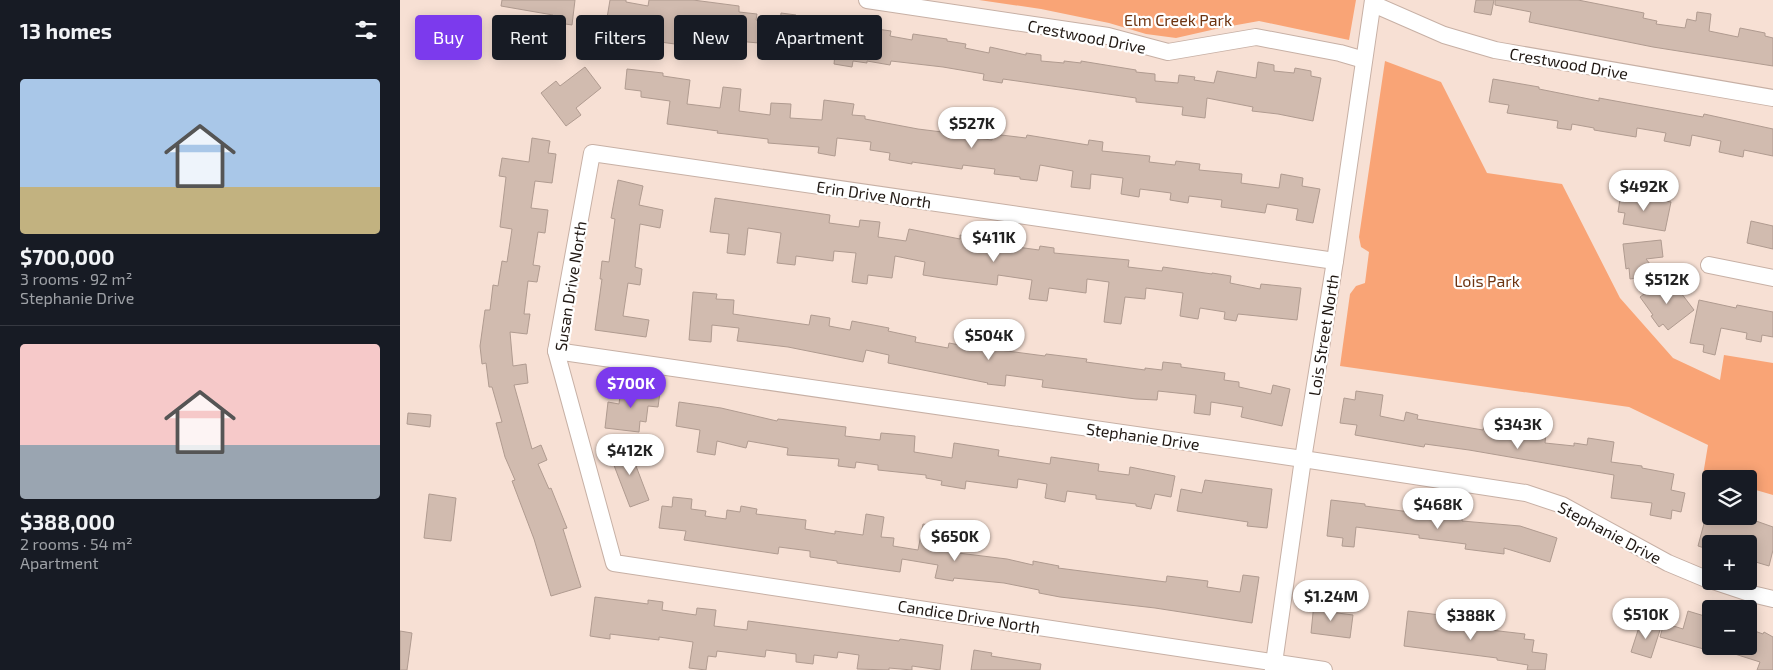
<!DOCTYPE html>
<html lang="en">
<head>
<meta charset="utf-8">
<style>
	:root { --surface:#171b24; --page:#20242c; --text:#f1f3f6; --muted:#9ea1a6; --line:#363941; --accent:#7c3aed }
	body { margin:0; font-family:"Exo 2",sans-serif; background:var(--page); color:var(--text); height:100vh; display:flex; flex-direction:column; font-size:19px; white-space:nowrap }
	* { box-sizing:border-box; margin:0 }
	p { font-size:16px; color:var(--muted) }
	.icon { flex:none; width:28px; height:28px; fill:none; stroke:currentColor; stroke-width:2; stroke-linecap:round; stroke-linejoin:round }
	.map { position:relative; flex:1; overflow:hidden }
	.side { display:flex; flex-direction:column; background:var(--surface); width:400px }
	.side>* { flex:none }
	.top-card { position:absolute; left:15px; top:15px; width:475px; height:45px; display:flex; gap:10px }
	.controls { position:absolute; left:1302px; top:470px; display:grid; gap:10px }
	.controls a { display:grid; place-items:center; width:55px; height:55px; border-radius:5px; background:var(--surface); box-shadow:0 2px 12px #0003; font-size:25px }
	.price { position:absolute; translate:-50% -42px; padding:0 11px; border-radius:18px; background:#fff; color:#222; font-size:16px; line-height:32px; filter:drop-shadow(0 1px 2px #0008) }
	.price::after { content:''; position:absolute; left:50%; top:30px; width:15px; height:11px; margin-left:-8px; background:inherit; clip-path:polygon(0 0,100% 0,50% 100%) }
	.price.current { background:var(--accent); color:#fff }
	ul { padding:0; list-style:none }
	li { display:grid; align-content:center; gap:10px; height:265px; padding:0 20px }
	li+li { border-top:1px solid var(--line) }
	li span { display:grid; place-items:center; height:155px; border-radius:5px; color:#555 }
	li>.icon { margin-inline-start:auto }
	span .icon { width:90px; height:90px; fill:#fffc; stroke-width:1 }
	li b { font-size:21px }
	h2 { display:flex; justify-content:space-between; align-items:center; height:60px; padding:0 20px; font-size:21px }
	.tag { padding:0 18px; border-radius:5px; background:var(--surface); box-shadow:0 2px 12px #0003; font-size:18px; line-height:45px }
	.tag.current { background:var(--accent); color:#fff }
	main { display:flex; flex:1; min-height:0 }
	.map>svg:first-child { display:block }
</style>
</head>
<body>
<main>
<section class="side">
<h2>13 homes<svg class="icon" aria-label="filters" viewBox="0 0 24 24"><path d="M4 7h16M4 17h16"/><circle cx="9" cy="7" r="2"/><circle cx="15" cy="17" r="2"/></svg></h2>
<ul>
<li><span style="background:linear-gradient(#a9c7e8 70%,#c2b280 0)"><svg class="icon" aria-label="home" viewBox="0 0 24 24"><path d="M3 11l9-7 9 7M6 9v11h12V9"/></svg></span><div><b>$700,000</b><p>3 rooms · 92 m²</p><p>Stephanie Drive</p></div></li>
<li><span style="background:linear-gradient(#f6c9c9 65%,#9aa5b1 0)"><svg class="icon" aria-label="home" viewBox="0 0 24 24"><path d="M3 11l9-7 9 7M6 9v11h12V9"/></svg></span><div><b>$388,000</b><p>2 rooms · 54 m²</p><p>Apartment</p></div></li>
</ul>
</section>
<div class="map">
<svg width="1373" height="670" viewBox="0 0 1373 670">
	<rect width="100%" height="100%" fill="#f7e0d4"/>
	<g fill="#f9a476">
		<polygon points="579,0 956,0 949,40 859,21 820,28 776,38 746,34 709,23 641,9"/>
		<polygon points="985,61 1041,82 1087,173 1162,184 1220,298 1273,358 1320,380 1324,355 1373,363 1373,495 1349,488 1349,479 1315,479 1303,475 1308,445 1229,407 940,366 950,294 956,286 965,283 969,252 961,247 959,237"/>
	</g>
	<g fill="#d1bbaf" stroke="#b09b90">
		<polygon points="102,0 175,0 172,25 152,22 153,15 101,6"/>
		<polygon points="210,0 226,0 226,2 248,6 249,0 293,0 339,6 339,12 357,14 356,20 380,23 381,13 396,15 395,19 439,24 439,21 456,23 455,29 476,32 477,29 491,31 490,36 512,40 513,34 547,39 547,41 566,44 565,48 589,53 590,47 626,55 626,53 641,55 641,61 664,63 664,61 681,63 681,61 736,70 736,72 755,74 755,81 778,83 779,75 795,77 794,80 814,83 817,71 856,78 858,62 874,65 874,71 894,73 895,68 911,71 911,76 921,78 913,121 878,114 852,111 853,107 807,98 805,118 782,115 783,107 736,102 736,98 603,79 602,83 583,80 584,74 543,67 491,61 490,65 467,61 467,63 453,61 452,67 434,64 435,54 359,47 359,43 336,41 335,50 321,48 321,44 276,39 275,44 260,42 260,35 206,24"/>
		<polygon points="1076,0 1094,0 1091,15 1074,12"/>
		<polygon points="1095,0 1178,0 1244,13 1243,18 1257,21 1256,24 1285,28 1287,19 1296,21 1297,12 1311,14 1309,31 1338,37 1340,28 1365,33 1365,36 1373,38 1373,66 1253,47 1129,22 1131,12 1095,5"/>
		<polygon points="185,67 201,88 176,108 181,115 166,126 141,93 156,81 160,86"/>
		<polygon points="227,69 263,73 263,76 290,80 287,104 320,108 323,87 341,89 339,111 370,115 371,103 391,104 390,118 422,120 424,100 454,104 452,115 465,116 465,119 518,129 550,133 552,118 569,120 567,137 592,140 593,134 626,138 627,135 688,145 689,140 703,142 702,151 750,156 749,162 775,165 776,161 800,164 799,170 842,174 841,183 879,188 881,174 903,178 902,186 920,189 913,223 896,220 898,209 867,204 865,213 821,207 822,200 789,196 788,203 770,200 771,193 740,189 739,197 721,194 723,178 691,174 690,189 671,187 673,171 640,165 637,181 620,179 620,177 594,174 595,169 563,165 562,169 512,162 512,164 489,160 490,153 470,150 471,142 437,138 435,156 418,153 419,147 368,143 368,139 317,133 318,131 267,124 270,101 241,97 241,91 225,89"/>
		<polygon points="1093,79 1139,87 1139,89 1199,101 1199,98 1303,117 1304,114 1373,129 1373,156 1344,150 1343,157 1319,152 1321,141 1292,135 1290,146 1264,141 1266,133 1237,128 1236,137 1194,130 1194,128 1172,124 1171,130 1157,128 1158,121 1107,113 1109,105 1089,102"/>
		<polygon points="132,138 150,141 148,153 156,154 152,183 135,181 131,208 148,210 145,233 138,232 133,265 140,266 137,282 128,281 124,314 130,314 127,334 110,332 113,366 126,364 128,383 114,385 132,449 141,445 147,460 138,464 149,489 151,488 167,528 163,529 181,587 151,596 134,539 112,481 115,480 105,457 96,423 102,422 92,387 89,387 86,363 82,364 80,346 85,310 90,310 93,285 98,286 102,261 107,262 112,229 100,227 106,177 99,176 102,158 129,162"/>
		<polygon points="218,180 243,186 239,205 263,210 260,228 240,224 235,267 242,269 240,285 228,283 223,316 249,320 246,337 195,330 202,279 200,279 202,261 209,262 215,219 211,218"/>
		<polygon points="1221,193 1271,202 1265,231 1223,224 1225,213 1218,212"/>
		<polygon points="315,198 430,215 429,223 459,227 460,220 480,222 478,237 506,241 509,229 560,239 560,235 581,238 580,245 617,250 617,247 639,250 640,246 654,248 654,253 729,260 728,267 762,271 763,267 812,274 812,273 831,276 830,283 860,289 861,284 901,288 897,320 838,314 836,321 824,319 825,312 800,308 798,319 780,316 783,293 746,288 745,299 725,297 721,324 704,322 709,282 687,279 686,293 649,288 647,301 629,299 632,280 598,275 597,285 542,278 523,275 525,262 495,256 492,278 468,275 467,284 452,282 456,253 434,251 433,261 396,256 395,265 377,263 381,233 348,228 345,255 327,253 329,234 310,232"/>
		<polygon points="1351,221 1373,226 1373,249 1347,243"/>
		<polygon points="1261,240 1263,257 1246,259 1259,275 1230,279 1229,268 1226,269 1223,244"/>
		<polygon points="1263,280 1270,289 1275,285 1294,310 1268,330 1263,324 1259,327 1251,316 1253,315 1240,297"/>
		<polygon points="293,292 317,294 316,299 334,300 333,314 409,325 411,315 430,318 429,326 450,330 452,321 489,328 488,331 516,337 515,342 548,348 549,343 592,351 592,349 645,356 646,354 687,359 686,362 745,370 745,368 762,370 763,362 781,364 781,367 825,373 824,380 839,382 839,387 871,394 873,385 890,389 882,426 841,417 843,407 811,402 810,415 794,413 796,395 758,391 757,400 736,399 642,387 643,380 606,375 605,386 587,384 588,383 488,363 489,355 466,350 463,362 388,347 337,341 339,328 312,325 311,342 289,340"/>
		<polygon points="1299,300 1336,308 1337,305 1373,312 1373,337 1362,335 1361,342 1346,339 1347,333 1321,328 1315,355 1303,352 1304,345 1290,343"/>
		<polygon points="221,388 260,392 258,407 248,406 246,422 240,421 239,432 205,428 208,402 219,404"/>
		<polygon points="956,391 983,395 980,416 1004,421 1006,412 1018,415 1017,419 1083,430 1084,426 1130,435 1131,422 1147,423 1145,443 1174,446 1174,443 1187,445 1188,438 1214,442 1211,462 1242,466 1242,468 1274,474 1271,490 1285,493 1281,512 1272,510 1271,519 1250,515 1252,503 1211,498 1214,475 1069,450 1025,444 1024,447 955,435 957,425 940,423 944,398 955,400"/>
		<polygon points="279,402 321,408 377,421 378,419 446,427 445,436 480,440 481,433 515,436 514,452 552,458 554,443 599,450 598,456 650,464 651,457 699,464 698,471 729,475 730,467 775,476 771,497 755,494 751,509 736,506 736,504 696,499 696,495 667,491 665,502 645,498 647,484 618,479 617,488 566,481 565,489 541,485 542,481 526,478 526,475 478,470 478,465 456,462 455,468 438,466 439,459 387,455 388,448 348,441 346,448 317,441 315,455 297,452 300,430 276,426"/>
		<polygon points="8,413 31,415 30,427 7,424"/>
		<polygon points="233,446 240,465 236,466 249,500 230,507 210,455"/>
		<polygon points="805,480 872,489 867,528 847,526 848,522 777,511 781,489 802,493"/>
		<polygon points="29,494 56,498 51,541 24,538"/>
		<polygon points="273,497 292,499 291,509 306,511 305,516 326,519 327,510 340,512 341,506 357,509 356,514 406,520 405,529 435,534 435,531 463,535 466,514 484,517 481,537 494,538 493,546 518,550 523,524 535,526 535,529 561,534 558,553 607,559 633,565 633,561 659,566 658,568 766,582 767,576 808,581 807,587 840,592 843,575 859,577 852,623 755,608 660,597 639,593 639,590 604,583 554,578 553,581 535,578 538,565 502,559 500,572 437,563 437,561 410,557 410,551 379,547 378,554 284,540 286,531 259,528 262,506 272,507"/>
		<polygon points="931,500 965,504 965,506 1062,519 1062,521 1120,526 1157,538 1150,562 1104,548 1104,554 1065,549 1066,544 1019,538 1019,535 956,527 954,547 942,546 943,538 927,536"/>
		<polygon points="1306,516 1342,516 1373,527 1373,550 1369,566 1349,560 1349,544 1311,544 1311,550 1298,546"/>
		<polygon points="195,597 248,604 248,600 263,602 262,610 296,615 297,608 316,610 314,626 347,630 348,621 499,641 500,639 543,645 540,670 512,666 512,670 489,668 489,670 457,669 459,655 438,652 437,658 414,655 413,664 396,662 396,654 366,650 365,657 317,651 316,657 308,656 306,670 289,668 293,642 259,637 259,640 210,634 210,639 190,636"/>
		<polygon points="914,603 931,605 930,612 953,615 950,638 911,633"/>
		<polygon points="1008,611 1048,616 1047,625 1125,634 1124,639 1134,640 1132,652 1147,654 1145,670 1127,670 1128,665 1097,660 1097,658 1004,646"/>
		<polygon points="1288,611 1311,618 1311,651 1260,637 1264,623 1283,629"/>
		<polygon points="1241,621 1261,627 1251,658 1231,652"/>
		<polygon points="1349,629 1363,634 1364,632 1373,637 1373,670 1357,670 1360,662 1319,649 1319,646 1349,646"/>
		<polygon points="0,631 12,633 7,670 0,670"/>
		<polygon points="574,650 592,653 591,656 641,664 640,670 571,670"/>
	</g>
	<g fill="none" stroke-linecap="round" stroke-linejoin="round">
		<defs>
			<g id="minor">
				<polyline points="467,0 708,36 768,52 856,37 940,53 964,60"/>
				<polyline points="973,4 1044,35 1095,50 1373,98"/>
				<polyline points="1309,265 1373,278"/>
				<polyline points="156,351 903,459 1126,493 1162,505 1268,563 1311,581"/>
				<polyline points="1313,581 1352,594 1373,599"/>
				<polyline points="873,670 903,459 935,261 973,0"/>
				<polyline points="924,670 214,563 156,351 192,153 935,261"/>
			</g>
		</defs>
		<use href="#minor" stroke="#c7b0a5" stroke-width="18"/>
		<use href="#minor" stroke="#fff" stroke-width="16"/>
	</g>
	<g text-anchor="middle" dominant-baseline="central" stroke-width="4.5" stroke-linejoin="round" paint-order="stroke">
		<g font-size="16" fill="#6d3411" stroke="#fff">
			<text x="778" y="19">Elm Creek Park</text>
			<text x="1087" y="280">Lois Park</text>
		</g>
		<g font-size="16" fill="#201813" stroke="#fff">
			<text transform="translate(687 36) rotate(11)">Crestwood Drive</text>
			<text transform="translate(1169 63) rotate(10)">Crestwood Drive</text>
			<text transform="translate(474 194) rotate(8)">Erin Drive North</text>
			<text transform="translate(170 286) rotate(-81)">Susan Drive North</text>
			<text transform="translate(923 335) rotate(-81)">Lois Street North</text>
			<text transform="translate(743 436) rotate(8)">Stephanie Drive</text>
			<text transform="translate(1210 532) rotate(28)">Stephanie Drive</text>
			<text transform="translate(569 616) rotate(9)">Candice Drive North</text>
		</g>
	</g>
</svg>
<div class="controls">
<a><svg class="icon" aria-label="layers" viewBox="0 0 24 24"><path d="M12 4l9 5-9 5-9-5zM3 14l9 5 9-5"/></svg></a>
<a>+</a>
<a>−</a>
</div>
<b class="price" style="left:572px;top:149px">$527K</b>
<b class="price" style="left:1244px;top:212px">$492K</b>
<b class="price" style="left:594px;top:263px">$411K</b>
<b class="price" style="left:1267px;top:305px">$512K</b>
<b class="price" style="left:589px;top:361px">$504K</b>
<b class="price current" style="left:231px;top:409px">$700K</b>
<b class="price" style="left:1118px;top:450px">$343K</b>
<b class="price" style="left:230px;top:476px">$412K</b>
<b class="price" style="left:1038px;top:530px">$468K</b>
<b class="price" style="left:555px;top:562px">$650K</b>
<b class="price" style="left:931px;top:622px">$1.24M</b>
<b class="price" style="left:1246px;top:640px">$510K</b>
<b class="price" style="left:1071px;top:641px">$388K</b>
<div class="top-card">
<a class="tag current">Buy</a>
<a class="tag">Rent</a>
<a class="tag">Filters</a>
<a class="tag">New</a>
<a class="tag">Apartment</a>
</div>
</div>
</main>
</body>
</html>
